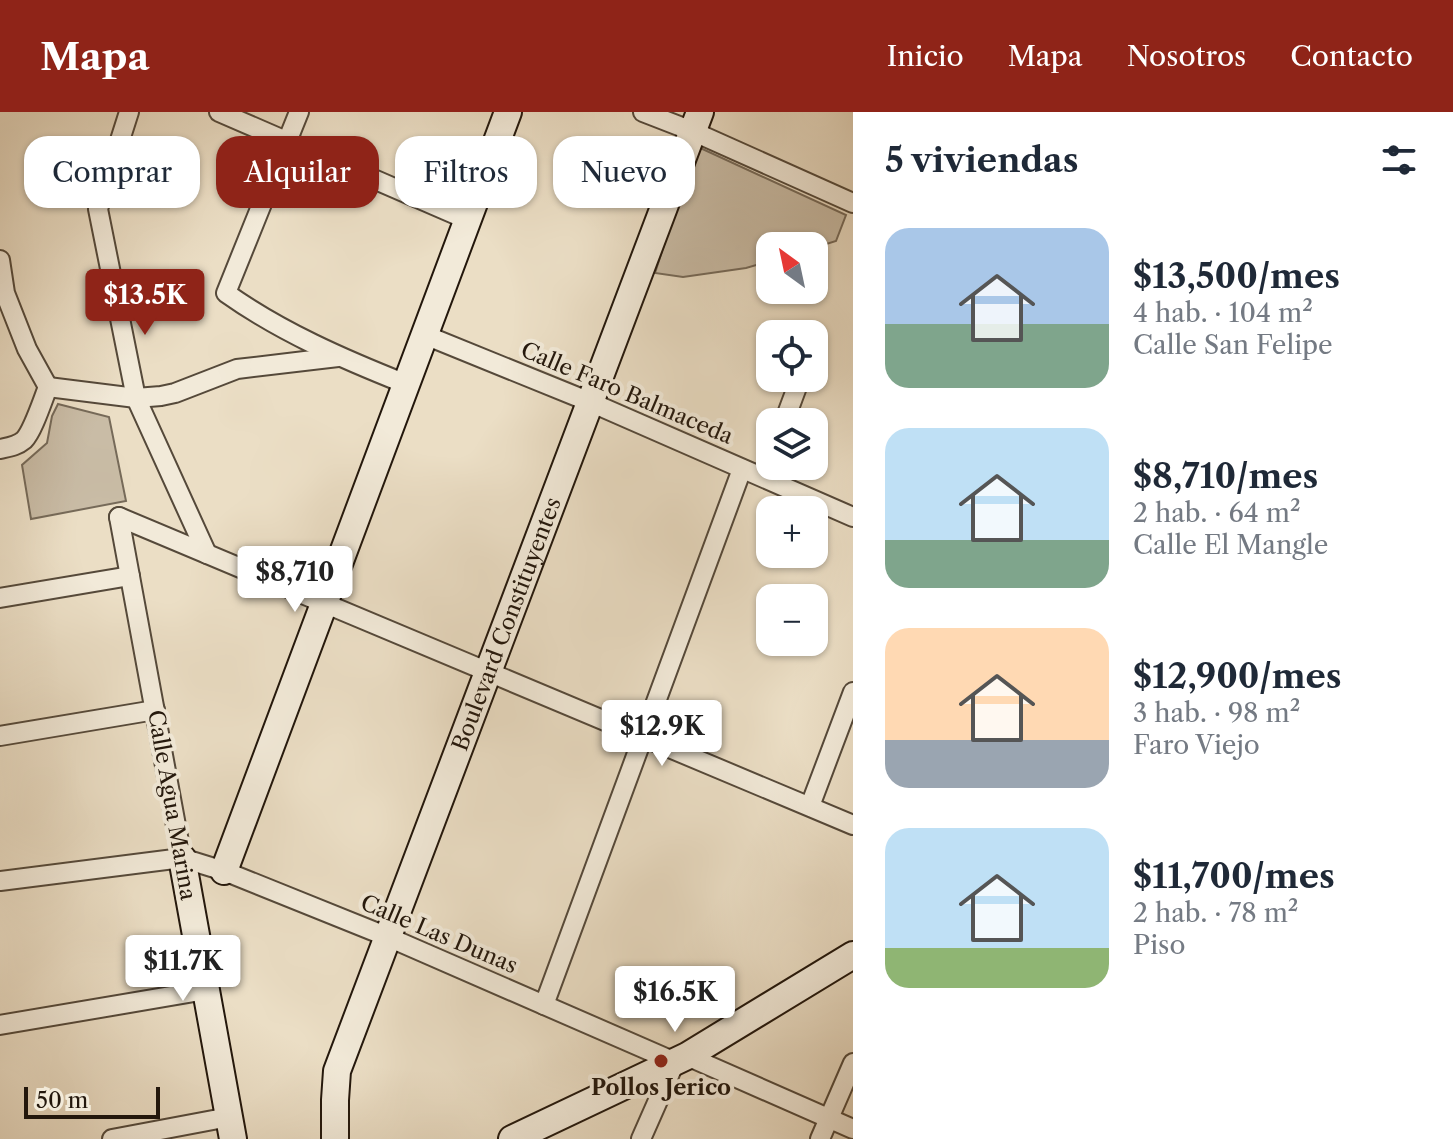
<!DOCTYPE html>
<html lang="es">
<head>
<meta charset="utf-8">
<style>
	:root { --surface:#fff; --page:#f6f6f7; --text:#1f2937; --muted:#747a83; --accent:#8f2418 }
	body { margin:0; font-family:"Libre Caslon Text",serif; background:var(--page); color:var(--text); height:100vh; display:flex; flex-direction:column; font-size:30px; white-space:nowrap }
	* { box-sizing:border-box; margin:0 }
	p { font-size:26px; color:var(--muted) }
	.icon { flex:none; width:44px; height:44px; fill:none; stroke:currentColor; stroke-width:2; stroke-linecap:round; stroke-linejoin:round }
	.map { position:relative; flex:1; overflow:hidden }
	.panel { display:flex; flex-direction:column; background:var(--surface); width:600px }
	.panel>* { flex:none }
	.hud { position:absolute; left:24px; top:24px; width:708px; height:72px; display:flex; gap:16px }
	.needle { width:52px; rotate:327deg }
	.buttons { position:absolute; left:756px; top:120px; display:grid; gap:16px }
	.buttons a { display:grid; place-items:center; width:72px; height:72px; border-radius:16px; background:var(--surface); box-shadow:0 2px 6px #0004; font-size:40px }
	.scale { position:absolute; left:24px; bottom:20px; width:136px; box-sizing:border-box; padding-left:8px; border:4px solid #23170c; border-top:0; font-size:22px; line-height:28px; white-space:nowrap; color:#23170c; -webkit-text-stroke:6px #f2ead9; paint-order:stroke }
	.price { position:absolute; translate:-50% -68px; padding:0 18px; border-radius:8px; background:#fff; color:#222; font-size:26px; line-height:52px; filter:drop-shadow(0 2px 4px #0008) }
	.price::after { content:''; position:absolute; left:50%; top:48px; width:24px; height:18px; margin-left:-12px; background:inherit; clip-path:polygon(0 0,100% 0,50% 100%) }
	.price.current { background:var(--accent); color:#fff }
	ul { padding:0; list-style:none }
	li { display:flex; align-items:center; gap:24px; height:200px; padding:0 32px }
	li span { display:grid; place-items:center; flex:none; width:224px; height:160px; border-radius:24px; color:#555 }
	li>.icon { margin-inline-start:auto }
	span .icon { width:96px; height:96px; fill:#fffc; stroke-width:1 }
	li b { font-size:34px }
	h2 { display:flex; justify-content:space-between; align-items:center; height:96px; padding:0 32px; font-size:34px }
	.pill { padding:0 28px; border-radius:24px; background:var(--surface); box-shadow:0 2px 6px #0004; font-size:28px; line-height:72px }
	.pill.current { background:var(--accent); color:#fff }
	header { display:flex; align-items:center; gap:48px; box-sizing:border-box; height:112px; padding:0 40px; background:var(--accent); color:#fff }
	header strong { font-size:38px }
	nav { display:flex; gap:44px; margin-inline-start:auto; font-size:28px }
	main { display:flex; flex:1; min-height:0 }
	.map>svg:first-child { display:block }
</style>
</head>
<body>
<header>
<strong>Mapa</strong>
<nav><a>Inicio</a><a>Mapa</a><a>Nosotros</a><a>Contacto</a></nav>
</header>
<main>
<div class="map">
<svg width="853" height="1027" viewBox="0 0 853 1027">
	<rect width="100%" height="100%" fill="#ebdec5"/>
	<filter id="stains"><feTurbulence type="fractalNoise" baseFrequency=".0025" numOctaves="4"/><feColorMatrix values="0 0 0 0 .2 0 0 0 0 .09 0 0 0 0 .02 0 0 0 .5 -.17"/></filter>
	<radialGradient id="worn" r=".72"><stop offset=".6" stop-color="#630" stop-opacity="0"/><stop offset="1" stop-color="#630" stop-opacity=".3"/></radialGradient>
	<g fill="#c9bca6" stroke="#766a59" stroke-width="2">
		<polygon points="696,34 846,103 836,129 814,136 814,134 770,134 770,149 746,156 683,165 655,161"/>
		<polygon points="58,292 109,305 126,389 31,407 22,353 47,331 52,304"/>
	</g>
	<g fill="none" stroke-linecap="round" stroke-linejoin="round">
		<defs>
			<g id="street">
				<polyline points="129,0 98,97 136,286 207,442"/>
				<polyline points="219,0 468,108"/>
				<path d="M299,0L226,181C281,220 343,247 406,272"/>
				<polyline points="643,0 692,19 853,91"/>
				<path d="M0,148L5,181L27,237L48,275C43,287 33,319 24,328C17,334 9,335 0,337"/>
				<polyline points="425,223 590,290 853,405"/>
				<polyline points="48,275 136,286 161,284 175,281 237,257 338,245"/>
				<polyline points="784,310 797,275"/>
				<polyline points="119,405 853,713"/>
				<polyline points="119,405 182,746"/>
				<polyline points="0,486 130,464"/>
				<polyline points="0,624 155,598"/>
				<polyline points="810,694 853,580"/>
				<polyline points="0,769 182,746 224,759 388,825 675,950 641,1027"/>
				<polyline points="544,893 742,357"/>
				<polyline points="0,913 206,878"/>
				<polyline points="687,944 853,1017"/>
				<polyline points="112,1027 229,1005"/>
				<polyline points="820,1027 853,951"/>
			</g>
			<g id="secondary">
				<polyline points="182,746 233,1027"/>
				<polyline points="224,759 508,0"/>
				<path id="s1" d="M335,1027V988L337,959L700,0"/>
				<polyline points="512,1027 687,944 853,843"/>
			</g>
		</defs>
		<use href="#street" stroke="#55493a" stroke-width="22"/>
		<use href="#secondary" stroke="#23170c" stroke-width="30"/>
		<use href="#street" stroke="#f2ead9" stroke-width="18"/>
		<use href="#secondary" stroke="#f2ead9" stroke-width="26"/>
	</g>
	<circle fill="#8f2418" stroke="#f2ead9" stroke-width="3" cx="661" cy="949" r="8"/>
	<g text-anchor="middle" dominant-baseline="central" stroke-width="8" stroke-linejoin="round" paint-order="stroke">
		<g font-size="22" fill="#23170c" stroke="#f2ead9">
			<text transform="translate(627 281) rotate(23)">Calle Faro Balmaceda</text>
			<text stroke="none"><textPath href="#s1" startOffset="546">Boulevard Constituyentes</textPath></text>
			<text transform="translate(172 693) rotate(80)">Calle Agua Marina</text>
			<text transform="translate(439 822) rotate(23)">Calle Las Dunas</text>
		</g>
		<g font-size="22" font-weight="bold" fill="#23170c" stroke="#f2ead9">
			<text x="661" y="975">Pollos Jerico</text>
		</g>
	</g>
	<rect width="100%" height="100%" filter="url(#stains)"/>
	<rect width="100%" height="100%" fill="url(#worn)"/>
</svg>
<div class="buttons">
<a><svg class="needle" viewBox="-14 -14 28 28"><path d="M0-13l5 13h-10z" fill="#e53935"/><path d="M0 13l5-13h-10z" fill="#747a83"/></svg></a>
<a><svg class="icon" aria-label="locate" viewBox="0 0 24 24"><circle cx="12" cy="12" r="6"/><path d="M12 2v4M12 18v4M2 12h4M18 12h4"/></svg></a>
<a><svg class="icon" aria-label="layers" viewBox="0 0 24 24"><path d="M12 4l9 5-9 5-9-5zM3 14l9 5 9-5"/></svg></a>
<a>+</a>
<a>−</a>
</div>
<div class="scale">50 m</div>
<b class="price current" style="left:145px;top:225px">$13.5K</b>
<b class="price" style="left:295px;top:502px">$8,710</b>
<b class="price" style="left:662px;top:656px">$12.9K</b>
<b class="price" style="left:183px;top:891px">$11.7K</b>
<b class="price" style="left:675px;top:922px">$16.5K</b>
<div class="hud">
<a class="pill">Comprar</a>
<a class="pill current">Alquilar</a>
<a class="pill">Filtros</a>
<a class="pill">Nuevo</a>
</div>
</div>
<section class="panel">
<h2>5 viviendas<svg class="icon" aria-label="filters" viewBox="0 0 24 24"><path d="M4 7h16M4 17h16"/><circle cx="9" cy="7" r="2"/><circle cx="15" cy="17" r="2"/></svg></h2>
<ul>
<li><span style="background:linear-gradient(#a9c7e8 60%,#7fa58c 0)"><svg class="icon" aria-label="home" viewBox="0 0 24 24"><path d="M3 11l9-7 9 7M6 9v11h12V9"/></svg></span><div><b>$13,500/mes</b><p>4 hab. · 104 m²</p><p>Calle San Felipe</p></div></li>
<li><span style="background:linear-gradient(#bfe0f5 70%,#7fa58c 0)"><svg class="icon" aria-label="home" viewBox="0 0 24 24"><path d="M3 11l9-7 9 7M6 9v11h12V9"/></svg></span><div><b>$8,710/mes</b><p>2 hab. · 64 m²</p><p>Calle El Mangle</p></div></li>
<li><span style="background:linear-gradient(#ffd9b3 70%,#9aa5b1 0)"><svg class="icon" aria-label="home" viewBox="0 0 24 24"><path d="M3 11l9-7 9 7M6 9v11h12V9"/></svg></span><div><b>$12,900/mes</b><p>3 hab. · 98 m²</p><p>Faro Viejo</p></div></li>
<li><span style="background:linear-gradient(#bfe0f5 75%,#8fb573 0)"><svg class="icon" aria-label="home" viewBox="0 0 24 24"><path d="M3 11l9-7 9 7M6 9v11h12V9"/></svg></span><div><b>$11,700/mes</b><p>2 hab. · 78 m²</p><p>Piso</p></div></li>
</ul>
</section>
</main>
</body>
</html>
